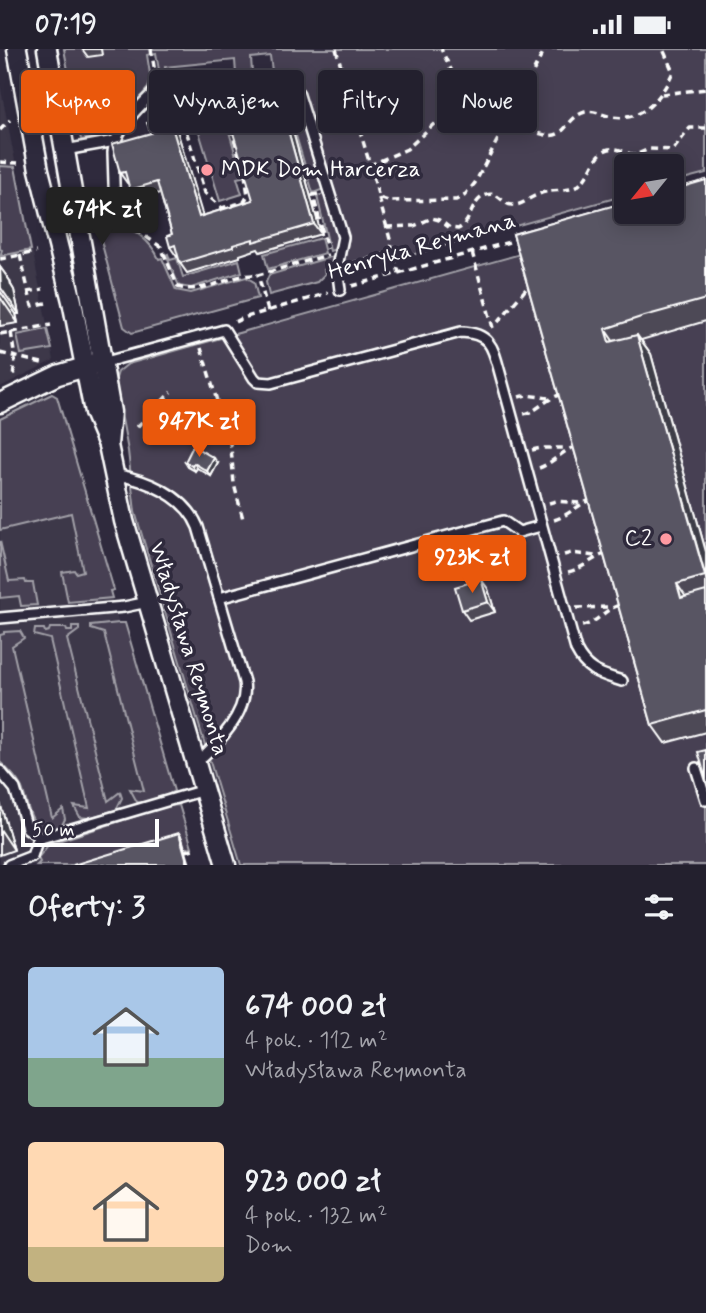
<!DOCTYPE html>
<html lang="pl">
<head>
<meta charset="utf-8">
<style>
	:root { --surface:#23202e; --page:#2b2836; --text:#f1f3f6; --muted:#a3a3aa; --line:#403e4a; --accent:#ea580c }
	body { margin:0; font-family:Mynerve,sans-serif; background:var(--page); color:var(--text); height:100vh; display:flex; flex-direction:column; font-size:26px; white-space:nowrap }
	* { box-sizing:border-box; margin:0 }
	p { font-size:23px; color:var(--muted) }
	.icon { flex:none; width:38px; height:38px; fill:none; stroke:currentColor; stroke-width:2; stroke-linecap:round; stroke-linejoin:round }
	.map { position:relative; height:816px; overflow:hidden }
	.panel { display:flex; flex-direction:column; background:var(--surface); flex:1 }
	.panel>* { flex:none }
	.top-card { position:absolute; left:21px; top:21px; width:665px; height:63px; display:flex; gap:14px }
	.needle { width:46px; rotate:240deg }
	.controls { position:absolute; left:614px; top:105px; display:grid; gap:14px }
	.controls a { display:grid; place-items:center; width:70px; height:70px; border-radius:7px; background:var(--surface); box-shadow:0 4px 18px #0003,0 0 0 2px var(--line); font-size:35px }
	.scale { position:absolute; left:21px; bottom:18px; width:138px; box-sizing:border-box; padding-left:7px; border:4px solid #fff; border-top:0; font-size:19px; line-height:24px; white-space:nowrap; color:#fff; -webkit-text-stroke:5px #2f2a3d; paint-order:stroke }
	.price { position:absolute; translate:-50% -60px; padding:0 16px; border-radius:7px; background:var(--accent); color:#fff; font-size:23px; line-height:46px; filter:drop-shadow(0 2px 4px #0008) }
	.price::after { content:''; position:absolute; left:50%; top:42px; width:21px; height:16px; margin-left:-10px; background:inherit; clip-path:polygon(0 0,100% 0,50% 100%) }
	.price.current { background:#222; color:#fff }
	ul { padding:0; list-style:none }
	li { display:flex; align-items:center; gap:21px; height:175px; padding:0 28px }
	li span { display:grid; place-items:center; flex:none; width:196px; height:140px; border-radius:7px; color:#555 }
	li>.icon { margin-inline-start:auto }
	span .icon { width:84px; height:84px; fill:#fffc; stroke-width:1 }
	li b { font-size:30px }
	h2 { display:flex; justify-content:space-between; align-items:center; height:84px; padding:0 28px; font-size:30px }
	.chip { padding:0 24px; border-radius:7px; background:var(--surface); box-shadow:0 4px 18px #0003,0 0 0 2px var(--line); font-size:24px; line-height:63px }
	.chip.current { background:var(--accent); color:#fff }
	.status { display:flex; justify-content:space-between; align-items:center; height:49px; padding:0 35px; background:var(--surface); direction:ltr }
	.status svg { height:19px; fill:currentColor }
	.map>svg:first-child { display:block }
</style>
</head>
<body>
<div class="status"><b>07:19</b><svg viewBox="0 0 49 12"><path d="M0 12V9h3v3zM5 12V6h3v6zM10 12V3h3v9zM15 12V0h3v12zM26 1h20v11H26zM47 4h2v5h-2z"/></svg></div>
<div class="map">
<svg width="706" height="816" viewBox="0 0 706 816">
	<rect width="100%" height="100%" fill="#2f2a3d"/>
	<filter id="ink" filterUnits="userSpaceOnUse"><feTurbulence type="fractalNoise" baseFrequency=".0143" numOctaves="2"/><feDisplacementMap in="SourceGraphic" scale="14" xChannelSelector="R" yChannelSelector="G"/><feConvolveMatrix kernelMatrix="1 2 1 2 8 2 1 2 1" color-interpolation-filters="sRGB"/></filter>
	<g filter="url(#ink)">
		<g fill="#3c3749">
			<polygon points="0,35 54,311 0,338"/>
			<polygon points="54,346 57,348 114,541 110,543 119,575 125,574 174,742 173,743 186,788 182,790 190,816 0,816 0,371"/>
		</g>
		<g fill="#464152" stroke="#a2a0a8" stroke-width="2">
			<polygon points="64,0 706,0 706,124 672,133 672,117 626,117 626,146 408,207 400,200 343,216 349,189 303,42 291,26 272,22 270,7 251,9 252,23 236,25 235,11 165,18 166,32 160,27 156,4 147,6 151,31 148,39 108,86 81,91"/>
			<polygon points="276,35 284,38 294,49 324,140 313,144 286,53 234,68 227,47 231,46 233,54 277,49"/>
			<polygon points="214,42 219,56 184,66 182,59 187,58 185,45"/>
			<polygon points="216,59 220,73 226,72 242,128 237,129 242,145 220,152 194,66"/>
			<polygon points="0,117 15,118 31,201 0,207 2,201 0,200"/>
			<polygon points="325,145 338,190 336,200 330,202 317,147"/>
			<polygon points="706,153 706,816 241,816 135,463 128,402 115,332 118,323 128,315"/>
			<path d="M115,176C133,177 152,194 159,210L162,209L176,241L191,244L246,228L254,233L258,249L132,284L124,278L98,180Z"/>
			<polygon points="321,189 325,204 268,220 264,205"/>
			<polygon points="168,205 170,211 177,209 183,228 239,211 242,223 191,239 179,237 166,206"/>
			<polygon points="334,207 331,219 324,221 325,225 317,233 269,246 266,233 269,226"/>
			<polygon points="47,280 52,300 21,305 17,286"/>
			<polygon points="52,345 57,348 114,541 110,542 112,549 68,553 62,523 74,521 76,524 83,522 71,464 0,481 0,370"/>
			<polygon points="0,492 9,532 25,531 26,534 33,534 37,556 21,557 19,547 0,549"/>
			<path d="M119,574H125L174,742C164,748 149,757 137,753L130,740L144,742L104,584L91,580V577Z"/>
			<polygon points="72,578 79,578 79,581 67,590 108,752 120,743 122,749 116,761 88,769 80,768 74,757 89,759 50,590 34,586 35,580 44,580 45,583 49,582 50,579 66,579 67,582 72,582"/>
			<path d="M20,582L24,589L12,597L52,769L63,760L65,770L62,776C32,795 29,758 22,739C17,729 9,721 0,713V586L4,585V583Z"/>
			<polygon points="179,756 192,798 94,816 37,816 40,813 38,809 49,795 167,757"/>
		</g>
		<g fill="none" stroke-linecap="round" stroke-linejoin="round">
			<defs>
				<g id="lane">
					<polyline points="65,101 115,92"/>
					<path d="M78,176L115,166L113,103C115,80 140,57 155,42L162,39L280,29L292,35L299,46L343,188L337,218L340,241"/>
					<path d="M102,314L224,281L254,329L258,333L271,334L461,283C491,284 493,299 500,324L576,601C587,623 601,625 622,632"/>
					<path d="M114,425C146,431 185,446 198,478L244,633C249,664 217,695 196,714"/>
					<polyline points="219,549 503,472 519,483 541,477"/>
					<polyline points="0,569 124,558 148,553"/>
					<polyline points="696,719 706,751"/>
					<polyline points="0,722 15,740 27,779 41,789 204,741"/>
					<polyline points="9,816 32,807 38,789"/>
				</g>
				<g id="street">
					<polyline points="17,0 39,121 72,252 94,363 108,396 124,472 226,816"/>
					<polyline points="47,0 111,363 108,396"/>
					<polyline points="0,354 58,326 95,315"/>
				</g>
			</defs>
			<use href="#lane" stroke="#fff" stroke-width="14"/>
			<use href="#street" stroke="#fff" stroke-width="23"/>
			<g stroke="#fff" stroke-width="3.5" stroke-dasharray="7 5" stroke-linecap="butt">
				<polyline points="151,0 156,29"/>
				<polyline points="336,0 370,116 407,100 464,47 441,0"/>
				<polyline points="662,45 706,40"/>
				<path d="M464,47L533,82C568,97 562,70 585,63C595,61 602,66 612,68C643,73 661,49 673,23L663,0"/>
				<polyline points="176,52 180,72 183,71 205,144 222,159 244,153 248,146 245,126 221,46"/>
				<polyline points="0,81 10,71"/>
				<polyline points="0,113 18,114"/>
				<polyline points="370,116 379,149 388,152 456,151 464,147 475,134 545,0"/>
				<polyline points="318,145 313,146 327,200"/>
				<polyline points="379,149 399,224"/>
				<path d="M126,174L161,198L178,238C205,246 230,224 258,226"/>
				<path d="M387,178L414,177L432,169L439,171L450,179L458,180C472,173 470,154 484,147C498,140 501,155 512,156C522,157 528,149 537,146C548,140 562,143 574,139C591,132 592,104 609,100C618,98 627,105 635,106L649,100L673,101L690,79H706"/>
				<polyline points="472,203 493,279"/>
				<polyline points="20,206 32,257 46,254"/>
				<polyline points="0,210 36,203"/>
				<polyline points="352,237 520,190"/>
				<polyline points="28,243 43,240"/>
				<polyline points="268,262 258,226 328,206"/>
				<polyline points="235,273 243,269 328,244"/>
				<polyline points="498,273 531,234"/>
				<polyline points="11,283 15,309 13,330"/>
				<polyline points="0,285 51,276"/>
				<polyline points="201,299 231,398 234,435 243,470"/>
				<polyline points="0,304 42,314"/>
				<polyline points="519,348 526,346 548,349"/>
				<path d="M524,365C538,362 545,350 562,345"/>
				<polyline points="137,378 171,343"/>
				<polyline points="532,401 541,399 566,399"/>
				<path d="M539,419C553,414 563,401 577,397"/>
				<polyline points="549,454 556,452 579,454"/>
				<path d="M554,471C568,467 578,455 593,450"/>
				<polyline points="564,506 571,504 595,507"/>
				<path d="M568,523C583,520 593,508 608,504"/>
				<polyline points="576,559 609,558"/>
				<path d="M582,577C598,574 604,560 620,556"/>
				<polyline points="186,802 196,799"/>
			</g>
			<use href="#lane" stroke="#2f2a3d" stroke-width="9"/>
			<use href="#street" stroke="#2f2a3d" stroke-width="18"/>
		</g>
		<g fill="#4d4956" stroke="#fff" stroke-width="2">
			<polygon points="82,0 101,0 102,6 88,8"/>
			<polygon points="278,45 285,54 321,185 260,203 258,200 240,206 240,208 187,224 180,214 179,207 177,208 170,198 172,185 160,144 137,150 130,141 128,134 127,134 120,124 151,84 169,68 176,78 202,167 253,151"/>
			<polygon points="706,131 706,272 641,291 651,305 706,503 706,683 665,694 652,676 513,185"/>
			<polygon points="0,218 10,232 11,236 14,241 19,265 16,265 18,274 0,277"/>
			<polygon points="185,413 218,414 211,427 197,419 195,422 188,418"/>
			<polygon points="488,540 495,563 469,571 462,561"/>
			<polygon points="0,754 14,801 0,806"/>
		</g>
		<g fill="#3e3c46" stroke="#fff" stroke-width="2">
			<polygon points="278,45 285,54 321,185 314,175"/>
			<polygon points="169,68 176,78 206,178 199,168"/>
			<polygon points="0,218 10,232 11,236 14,241 19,265 1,239"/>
			<polygon points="0,242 16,265 18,274 0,248"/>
			<polygon points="605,280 618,299 609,293"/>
			<polygon points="637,286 651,305 706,503 706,529"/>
			<polygon points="214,409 218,414 211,427 207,422"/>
			<polygon points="194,414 197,419 195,422 192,417"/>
			<polygon points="481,530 488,540 495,563 488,553"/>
			<polygon points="677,535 690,554 681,549"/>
			<polygon points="0,754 14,801 0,780"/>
			<polygon points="179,784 182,789 190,816 188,816"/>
		</g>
		<g fill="#595564" stroke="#fff" stroke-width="2">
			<polygon points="278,45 314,175 253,193 253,190 233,196 233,198 180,214 175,196 170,198 167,187 172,185 157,133 130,141 125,123 120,124 112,95 151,84 147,74 169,68 199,168 253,151 226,60"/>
			<polygon points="706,131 706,250 641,268 605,280 609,293 637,286 705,527 677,535 681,549 706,542 706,661 652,676 513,185 626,153 626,163 672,163 672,141"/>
			<polygon points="193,397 214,409 207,422 194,414 192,417 185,413"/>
			<polygon points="481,530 488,553 462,561 455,538"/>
			<polygon points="706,701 706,730 698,703"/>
			<polygon points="179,784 188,816 73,816"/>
		</g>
	</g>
	<g fill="#ff9aa2" stroke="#2f2a3d" stroke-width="2.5">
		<circle cx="207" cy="121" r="7"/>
		<circle cx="666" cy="490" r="7"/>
	</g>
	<g text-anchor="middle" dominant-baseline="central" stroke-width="7" stroke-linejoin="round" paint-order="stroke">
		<g font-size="23" fill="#fff" stroke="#2f2a3d" text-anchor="start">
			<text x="221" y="121">MDK Dom Harcerza</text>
			<text x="652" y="490" text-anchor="end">C2</text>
		</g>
		<g font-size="23" fill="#fff" stroke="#2f2a3d">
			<text transform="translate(422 198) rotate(-16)">Henryka Reymana</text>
			<text transform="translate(188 600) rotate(73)">Władysława Reymonta</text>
		</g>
	</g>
</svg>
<div class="controls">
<a><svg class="needle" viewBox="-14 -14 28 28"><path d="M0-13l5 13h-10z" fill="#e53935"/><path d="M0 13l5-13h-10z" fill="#a3a3aa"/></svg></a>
</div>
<div class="scale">50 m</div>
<b class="price current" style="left:102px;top:198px">674K zł</b>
<b class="price" style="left:199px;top:410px">947K zł</b>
<b class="price" style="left:472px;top:546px">923K zł</b>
<div class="top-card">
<a class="chip current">Kupno</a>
<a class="chip">Wynajem</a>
<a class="chip">Filtry</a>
<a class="chip">Nowe</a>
</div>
</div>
<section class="panel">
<h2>Oferty: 3<svg class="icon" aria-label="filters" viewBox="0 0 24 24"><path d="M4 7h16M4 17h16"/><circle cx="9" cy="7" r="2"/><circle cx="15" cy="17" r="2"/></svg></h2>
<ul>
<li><span style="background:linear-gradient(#a9c7e8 65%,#7fa58c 0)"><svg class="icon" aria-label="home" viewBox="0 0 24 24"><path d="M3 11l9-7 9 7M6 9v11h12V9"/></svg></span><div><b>674 000 zł</b><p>4 pok. · 112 m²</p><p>Władysława Reymonta</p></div></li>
<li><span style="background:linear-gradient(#ffd9b3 75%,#c2b280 0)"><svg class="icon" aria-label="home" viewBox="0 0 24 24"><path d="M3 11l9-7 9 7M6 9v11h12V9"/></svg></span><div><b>923 000 zł</b><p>4 pok. · 132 m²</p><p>Dom</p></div></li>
</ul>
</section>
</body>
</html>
